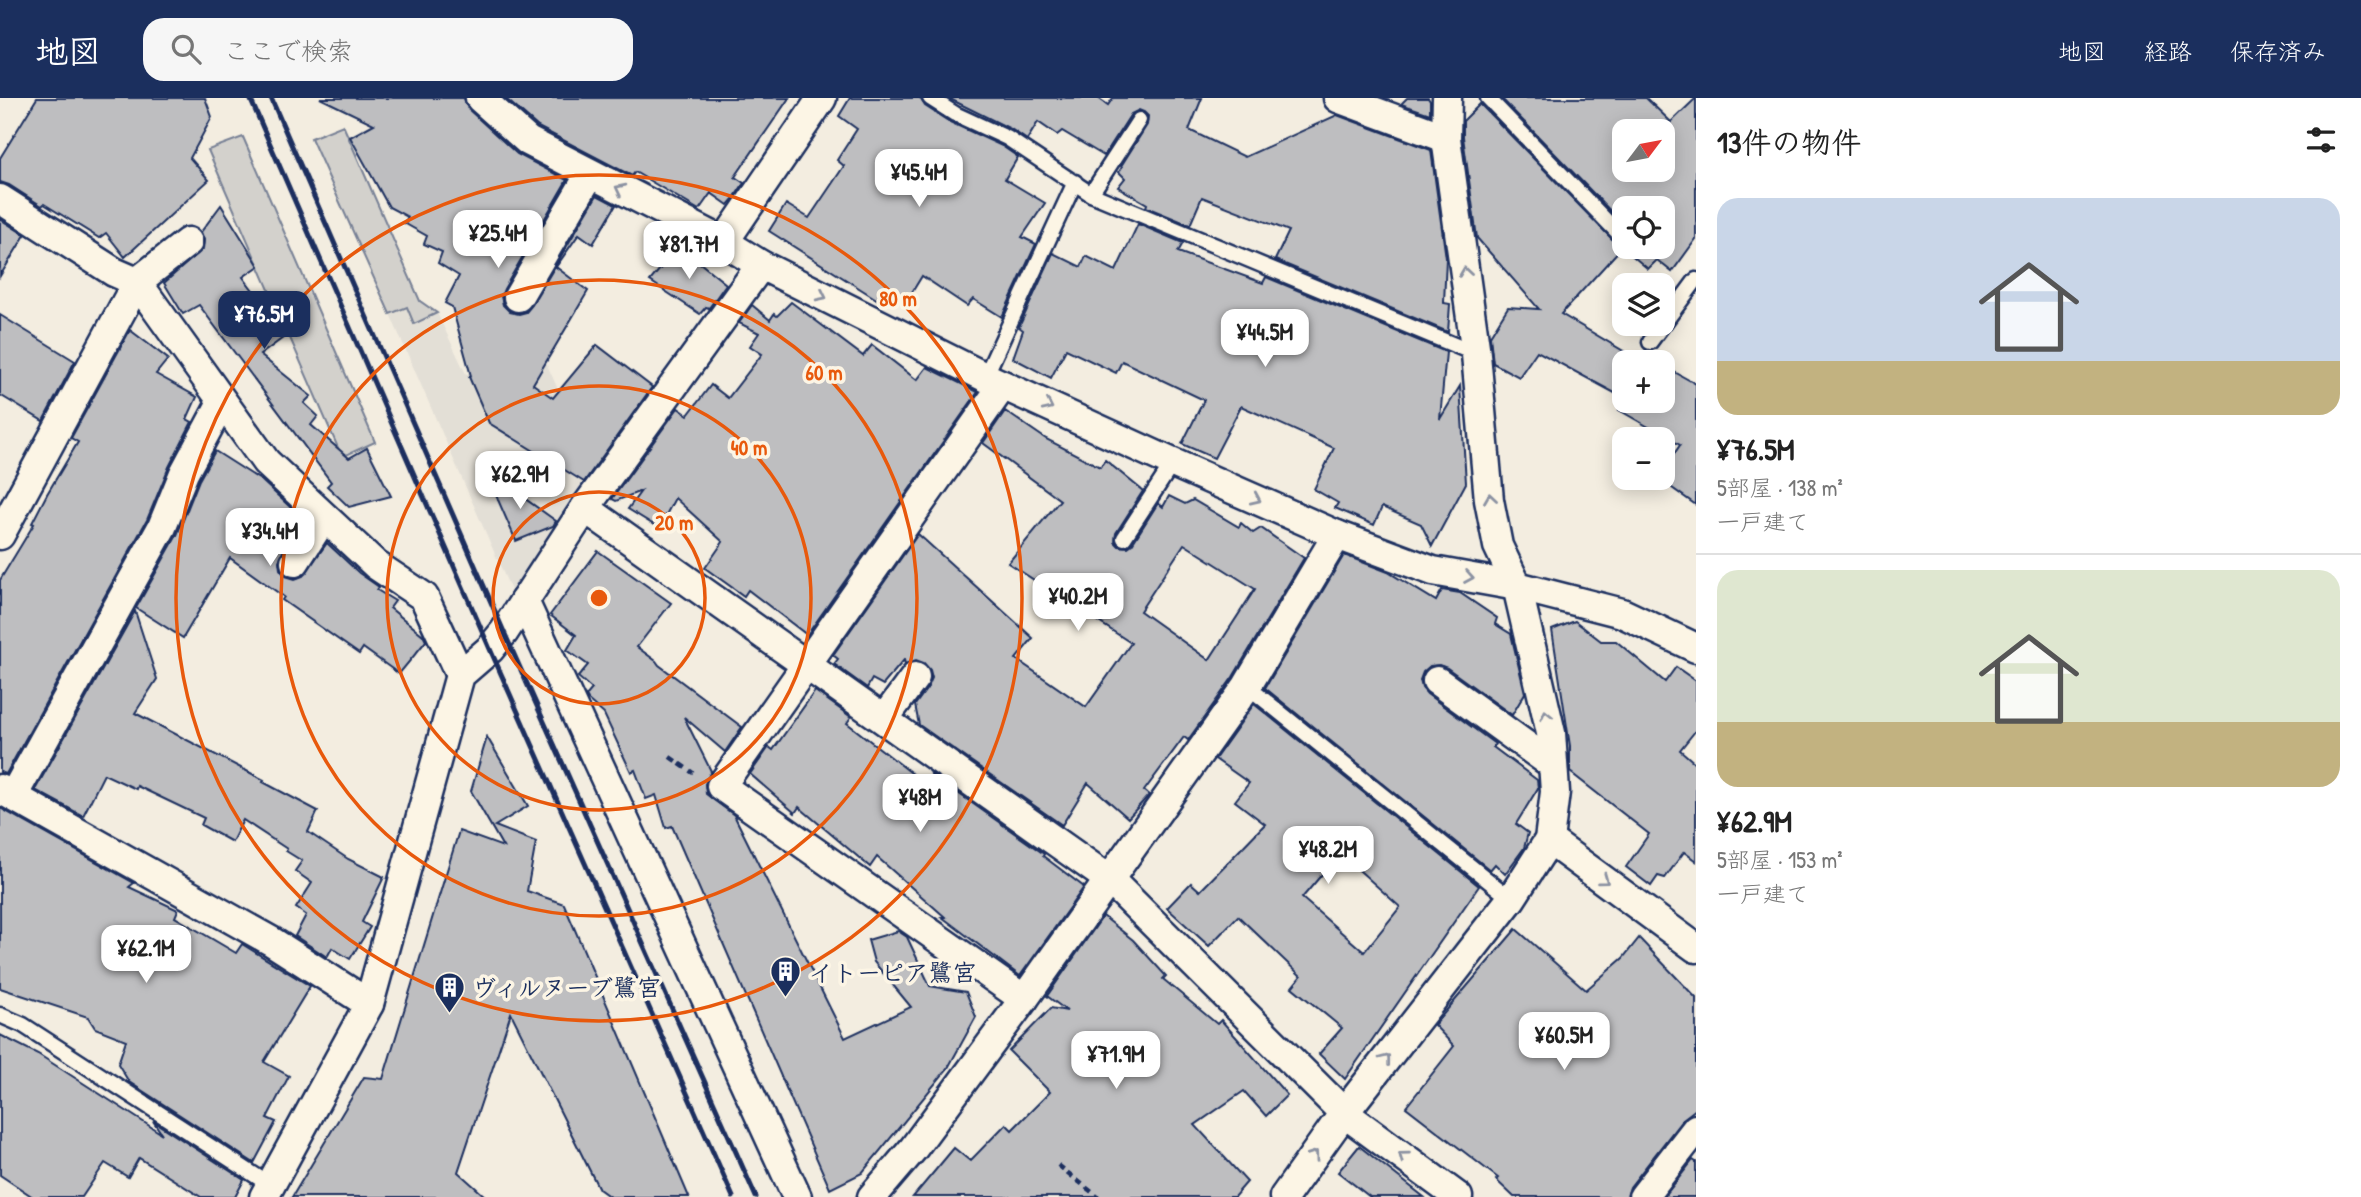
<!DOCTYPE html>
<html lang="ja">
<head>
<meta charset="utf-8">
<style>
	:root { --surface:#fff; --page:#f6f6f6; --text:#222; --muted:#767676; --line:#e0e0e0; --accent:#1b2f5e }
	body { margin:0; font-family:"Patrick Hand","Klee One",sans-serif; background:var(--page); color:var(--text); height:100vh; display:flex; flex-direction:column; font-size:26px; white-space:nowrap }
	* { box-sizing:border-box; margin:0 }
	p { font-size:23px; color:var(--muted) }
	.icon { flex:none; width:38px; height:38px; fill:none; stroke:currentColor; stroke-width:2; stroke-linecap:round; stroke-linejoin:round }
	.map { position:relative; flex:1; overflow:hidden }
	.panel { display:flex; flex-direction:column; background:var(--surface); width:665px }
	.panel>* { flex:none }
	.needle { width:46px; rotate:58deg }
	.fabs { position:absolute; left:1612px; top:21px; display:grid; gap:14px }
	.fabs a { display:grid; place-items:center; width:63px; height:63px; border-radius:14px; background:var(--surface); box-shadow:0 4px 18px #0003; font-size:35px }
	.price { position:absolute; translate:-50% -60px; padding:0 16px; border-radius:14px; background:#fff; color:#222; font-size:23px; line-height:46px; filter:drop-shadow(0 2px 4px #0008) }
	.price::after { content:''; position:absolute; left:50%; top:42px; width:21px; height:16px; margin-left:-10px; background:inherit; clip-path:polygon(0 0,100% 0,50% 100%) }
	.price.on { background:var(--accent); color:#fff }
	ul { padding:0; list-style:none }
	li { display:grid; align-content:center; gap:14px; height:371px; padding:0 21px }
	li+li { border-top:2px solid var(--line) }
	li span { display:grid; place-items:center; height:217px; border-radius:21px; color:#555 }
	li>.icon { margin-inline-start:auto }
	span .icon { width:126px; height:126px; fill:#fffc; stroke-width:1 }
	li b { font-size:30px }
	h2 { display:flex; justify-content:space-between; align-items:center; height:84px; padding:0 21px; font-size:30px }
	header { display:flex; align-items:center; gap:42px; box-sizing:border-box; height:98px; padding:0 35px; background:var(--accent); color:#fff }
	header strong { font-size:33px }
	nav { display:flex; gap:38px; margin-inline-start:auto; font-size:24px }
	.search { width:490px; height:63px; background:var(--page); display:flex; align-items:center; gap:18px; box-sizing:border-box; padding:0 24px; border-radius:21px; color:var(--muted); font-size:26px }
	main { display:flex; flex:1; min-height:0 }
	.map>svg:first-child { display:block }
</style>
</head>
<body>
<header>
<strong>地図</strong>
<div class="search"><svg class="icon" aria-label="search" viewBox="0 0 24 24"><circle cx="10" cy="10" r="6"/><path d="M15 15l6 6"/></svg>ここで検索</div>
<nav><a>地図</a><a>経路</a><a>保存済み</a></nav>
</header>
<main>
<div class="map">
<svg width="1696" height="1099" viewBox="0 0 1696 1099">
	<rect width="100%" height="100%" fill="#f3ede0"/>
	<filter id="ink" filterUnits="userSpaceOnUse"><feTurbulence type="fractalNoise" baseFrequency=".0143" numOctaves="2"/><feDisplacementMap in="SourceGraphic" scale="14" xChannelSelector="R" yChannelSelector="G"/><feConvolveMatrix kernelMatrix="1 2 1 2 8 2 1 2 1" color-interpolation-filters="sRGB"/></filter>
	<g filter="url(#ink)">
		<polygon fill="#e3dfd6" points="407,209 415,226 437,215 466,276 539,249 596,376 513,497 390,216"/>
		<g fill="#d3d1cc" stroke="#778095" stroke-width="2">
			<polygon points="343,27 420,203 437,215 414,226 407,209 390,216 311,40"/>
			<polygon points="243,39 375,344 342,359 208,52"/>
		</g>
		<g fill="#bebec0" stroke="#1b2f5e" stroke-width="2" fill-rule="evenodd">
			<polygon points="37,0 205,0 212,19 190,60 209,82 125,159 106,135 99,140 44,106 42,108 9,87 0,84 0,60"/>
			<polygon points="320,0 464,0 469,12 517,56 567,82 504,191 501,198 503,207 510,214 519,216 526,214 532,207 597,97 616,107 593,146 579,136 556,169 588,193 533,286 553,300 597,247 652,289 584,384 489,325 469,279 471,278 452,209 445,205 459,178 438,165 442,154 424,146 427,138 404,125 408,119 389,109 350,39 374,26"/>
			<polygon points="505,0 789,0 735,79 744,85 734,100 728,107 711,95 699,112 635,74 632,78 538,29"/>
			<polygon points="850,0 920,0 925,8 950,24 1002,48 1018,59 1005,81 1045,105 1022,139 1036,146 1002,219 973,201 967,208 922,178 906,204 884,193 878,202 769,133 786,106 809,120 844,68 837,62 857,31 839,18"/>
			<polygon points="948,0 1098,0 1108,7 1113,0 1202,0 1189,32 1245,59 1337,17 1431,52 1446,160 1444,205 1450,206 1448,234 1275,162 1289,133 1202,99 1190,127 1146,109 1147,106 1118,89 1125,80 1119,74 1122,69 1121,68 1147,27 1148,18 1144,14 1139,12 1131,16 1104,58 1062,33 1057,37 1038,24 1027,42 1011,31"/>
			<polygon points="1407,0 1428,0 1430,3 1430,16 1401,6"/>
			<path d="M1501,0H1646L1671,24L1696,0V141L1672,174L1657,162L1648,171L1622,149L1561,216L1642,264H1624V300L1537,253L1519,279L1493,265L1490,238L1508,209L1539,211L1477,140L1463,39V23L1480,6L1618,147L1662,149V110H1624V127ZM1624,33H1662V72H1624Z"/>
			<polygon points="221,107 259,168 243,179 287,237 260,257 311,298 304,305 318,318 311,327 349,360 367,350 391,398 349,409 327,388 331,384 199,207 183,216 164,185 203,151 204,142 201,134"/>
			<polygon points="0,121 25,137 0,178"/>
			<polygon points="1138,126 1183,145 1178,154 1263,185 1266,179 1446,254 1440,321 1460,288 1466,385 1432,448 1421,426 1382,409 1374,427 1335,410 1338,405 1314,391 1334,350 1241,308 1214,360 1182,346 1204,302 1122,263 1116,275 1066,251 1051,280 1013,260 1023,232 1019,229 1053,155 1081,169 1086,158 1116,173"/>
			<polygon points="679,148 726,186 709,210 706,209 700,216 650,183"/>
			<polygon points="791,204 863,258 872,247 917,282 927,269 978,294 807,537 748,492 744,498 705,470 723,444 675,400 659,430 628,411 641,393 616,403 612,401 678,310 688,317 711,287 728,300 762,256 750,248 759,235 739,225 752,207 770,222 774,216 777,218"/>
			<polygon points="0,217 75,263 43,323 0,297"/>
			<polygon points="130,232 168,261 156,276 197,299 187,321 192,324 169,369 147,422 6,676 0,674 0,482 34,426 32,425 47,396 78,344 71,340"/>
			<polygon points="1662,267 1696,286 1696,407 1658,380 1662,380 1662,374 1680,347 1619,312 1625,303 1662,303"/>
			<path d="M1005,313L1046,341L1100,369L1105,362L1143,393L1116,435L1115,444L1119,448L1128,449L1132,446L1158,405L1163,409L1169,398L1185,406L1193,402L1239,429L1241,425L1253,435L1261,430L1304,460L1233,579L1188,642L1184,639L1144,693L1149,697L1128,720L1088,685L1062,727L919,627L915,607L928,589L932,580L930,572L924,565L916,562L905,566L904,562L883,587L872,581L867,590L834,566L838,561L833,557L918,436L1033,540L1016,561L1086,609L1131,545L1008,465L1060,402L983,345ZM1184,446L1255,491L1209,562L1140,513Z"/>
			<polygon points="215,353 262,383 303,421 279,463 280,471 285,478 295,481 303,478 327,445 359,475 379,489 377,492 395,503 390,510 423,537 426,543 399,576 363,550 359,556 282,502 284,499 230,460 183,540 136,510 177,437 199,382"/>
			<polygon points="485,372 556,423 553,428 516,443"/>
			<polygon points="598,453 671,505 637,549 656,563 659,567 742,629 725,654 684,619 711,673 705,686 706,696 734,717 845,940 911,909 874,864 868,842 898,833 907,839 930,888 966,894 976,919 948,970 862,1075 830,1091 672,728 666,730 656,697 646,701 635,672 631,674 604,616 588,602 586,598 592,591 578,579 588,567 567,552 576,537 550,517"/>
			<polygon points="1344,457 1388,474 1436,503 1442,492 1460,495 1497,520 1495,526 1511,536 1525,595 1512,617 1447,570 1439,567 1430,568 1423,574 1420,582 1422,590 1427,596 1495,646 1493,649 1537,682 1538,690 1516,726 1528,735 1524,750 1505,776 1495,766 1490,772 1265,590"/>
			<polygon points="135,513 157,581 135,615 264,682 263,684 318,713 308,734 348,761 384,779 362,824 370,829 350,861 332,850 327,859 295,838 306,817 296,810 312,785 295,773 302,763 286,753 287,751 243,722 232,744 201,727 204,720 137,688 136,691 104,676 83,718 35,692"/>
			<polygon points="1575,523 1601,543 1616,543 1665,584 1676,569 1696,583 1696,632 1680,652 1696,666 1696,763 1684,754 1665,780 1658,778 1651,788 1626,769 1649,736 1570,674 1570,648 1552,532"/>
			<polygon points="815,593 851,619 847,625 936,694 931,676 1044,756 1043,758 1084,789 1020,878 942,819 945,819 877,759 870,769 799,709 795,715 750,676 769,649 773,652"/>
			<path d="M1254,606L1479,788L1345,981L1319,956L1342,930L1292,889L1301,878L1238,818L1209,848L1167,810L1191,785L1200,793L1265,726L1235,703L1249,685L1215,661ZM1340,755L1400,809L1364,854L1302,800Z"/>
			<polygon points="487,639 528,708 495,728 536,744 527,793 564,806 689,1099 610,1099 599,1091 511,915 458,1074 486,1099 292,1099 364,979 383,981 459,733 503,749 471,693"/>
			<polygon points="0,710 134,785 129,789 178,812 175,819 236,855 242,846 310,888 264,964 289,978 267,1020 276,1024 254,1065 129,984 118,966 126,942 95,930 88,919 0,890"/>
			<polygon points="1103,818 1133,842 1166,878 1163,881 1217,926 1221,922 1287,997 1266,1018 1244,993 1195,1027 1247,1084 1234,1099 913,1099 954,1050 970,1063 1006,1026 1012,1032 1050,994 1009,953 1051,910 1067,913 1047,898"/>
			<polygon points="1516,831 1586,892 1623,860 1639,840 1696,900 1696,1011 1683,1021 1630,1089 1627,1099 1514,1099 1496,1082 1498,1080 1406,1009 1454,948 1434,927"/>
			<polygon points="0,937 38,956 162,1036 153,1023 244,1082 235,1099 201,1099 139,1060 128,1079 105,1065 82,1099 33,1099 0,1077"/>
			<polygon points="1359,1048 1424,1099 1370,1099 1338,1074"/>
			<polygon points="1693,1062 1696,1064 1696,1099 1664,1099"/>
		</g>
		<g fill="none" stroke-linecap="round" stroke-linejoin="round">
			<defs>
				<g id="service">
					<polyline points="930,0 955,16 1007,40 1091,96 1476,256"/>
					<polyline points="1488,0 1621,138"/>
					<polyline points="1091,96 1139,22"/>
					<polyline points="1650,244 1696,182"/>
					<polyline points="985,279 1075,84"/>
					<polyline points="1124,440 1173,365"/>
					<polyline points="1247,588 1511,801"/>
					<polyline points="0,917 23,927 270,1087"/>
				</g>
				<g id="minor">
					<polyline points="480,0 528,43 724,144 761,167 985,279 1173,365 1337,437 1433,473 1517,488 1622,515 1696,550"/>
					<polyline points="1338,0 1446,40"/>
					<polyline points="0,101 114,174 137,184 266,364 376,467 424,499 460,577"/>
					<polyline points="724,144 822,0"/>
					<polyline points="518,199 590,76"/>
					<polyline points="1003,287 721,688 1024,901"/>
					<polyline points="585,410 1110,782 1344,1015 1458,1099"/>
					<polyline points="0,437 137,184 188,144"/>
					<polyline points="295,464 324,419"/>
					<polyline points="524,503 797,1099"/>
					<polyline points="1437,583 1553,667"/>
					<polyline points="884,621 915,579"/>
					<polyline points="0,691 271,843 369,906"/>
					<polyline points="13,698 162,429 184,375 222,304"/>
					<polyline points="1549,742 1696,850"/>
					<polyline points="264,1099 369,906 460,577 490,551 504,534 585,410 761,167"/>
					<polyline points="872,1099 913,1051 1024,901 1247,588 1337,437"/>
					<polyline points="1284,1099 1344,1015 1511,801 1549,742 1555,694 1551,635 1517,488 1498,448 1489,402 1476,256 1446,40 1447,0"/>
					<polyline points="1643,1099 1696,1031"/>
				</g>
			</defs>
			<use href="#service" stroke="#1b2f5e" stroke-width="19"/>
			<use href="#minor" stroke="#1b2f5e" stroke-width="33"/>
			<g stroke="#1b2f5e" stroke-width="4.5" stroke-dasharray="7 5" stroke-linecap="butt">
				<polyline points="670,659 693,675"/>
				<polyline points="1058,1067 1098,1099"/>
			</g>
			<use href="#service" stroke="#fcf5e5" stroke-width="14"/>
			<use href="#minor" stroke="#fcf5e5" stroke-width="28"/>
			<g stroke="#1b2f5e" stroke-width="5">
				<polyline points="250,0 490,551 733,1099"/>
				<polyline points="271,0 504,534 756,1099"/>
			</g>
		</g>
		<defs><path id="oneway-chevron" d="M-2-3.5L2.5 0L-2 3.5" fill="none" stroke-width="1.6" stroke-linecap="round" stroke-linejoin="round" transform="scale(1.75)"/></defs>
		<g stroke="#8c92a2">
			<use href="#oneway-chevron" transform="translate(620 91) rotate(-153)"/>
			<use href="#oneway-chevron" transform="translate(1465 174) rotate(-98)"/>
			<use href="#oneway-chevron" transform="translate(822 198) rotate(26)"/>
			<use href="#oneway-chevron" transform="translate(1048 308) rotate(25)"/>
			<use href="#oneway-chevron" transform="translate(1490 400) rotate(-98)"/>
			<use href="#oneway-chevron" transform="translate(1256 401) rotate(24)"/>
			<use href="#oneway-chevron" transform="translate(1469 479) rotate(10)"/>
			<use href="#oneway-chevron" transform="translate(1546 617) rotate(-103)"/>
			<use href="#oneway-chevron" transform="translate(1604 782) rotate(36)"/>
			<use href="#oneway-chevron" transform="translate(1386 961) rotate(-52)"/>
			<use href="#oneway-chevron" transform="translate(1314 1057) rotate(-55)"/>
			<use href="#oneway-chevron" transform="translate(1403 1058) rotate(-144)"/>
		</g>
	</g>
	<g fill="none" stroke="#e8590c" stroke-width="3.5">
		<circle cx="599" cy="500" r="106"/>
		<circle cx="599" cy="500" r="212"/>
		<circle cx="599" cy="500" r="318"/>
		<circle cx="599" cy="500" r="423"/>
	</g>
	<defs>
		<symbol id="building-pin" viewBox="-11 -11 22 30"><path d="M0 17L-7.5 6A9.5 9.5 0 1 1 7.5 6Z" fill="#1b2f5e" stroke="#fcf5e5"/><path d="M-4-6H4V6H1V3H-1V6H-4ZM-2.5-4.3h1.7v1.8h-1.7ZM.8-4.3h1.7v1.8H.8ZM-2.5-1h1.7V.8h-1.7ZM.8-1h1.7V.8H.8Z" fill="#fff"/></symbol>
	</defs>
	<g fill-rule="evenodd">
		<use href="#building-pin" x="768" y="856" width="35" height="47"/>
		<use href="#building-pin" x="432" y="872" width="35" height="47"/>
	</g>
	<g text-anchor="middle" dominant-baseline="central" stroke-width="7" stroke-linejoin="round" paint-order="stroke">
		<g font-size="24" font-weight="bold" fill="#1b2f5e" stroke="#fcf5e5" text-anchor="start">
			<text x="809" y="874">イトーピア鷺宮</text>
			<text x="472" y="889">ヴィルヌーブ鷺宮</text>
		</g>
	</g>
	<circle cx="599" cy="500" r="10" fill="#e8590c" stroke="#fcf5e5" stroke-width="3.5"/>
	<g font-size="21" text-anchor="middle" font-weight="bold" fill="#e8590c" stroke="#fcf5e5" stroke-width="7" stroke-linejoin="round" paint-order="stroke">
		<text x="898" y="208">80 m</text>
		<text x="824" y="282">60 m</text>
		<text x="749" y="357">40 m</text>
		<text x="674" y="432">20 m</text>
	</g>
</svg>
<div class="fabs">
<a><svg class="needle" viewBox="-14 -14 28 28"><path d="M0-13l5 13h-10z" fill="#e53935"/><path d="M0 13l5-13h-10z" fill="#767676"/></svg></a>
<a><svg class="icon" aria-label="locate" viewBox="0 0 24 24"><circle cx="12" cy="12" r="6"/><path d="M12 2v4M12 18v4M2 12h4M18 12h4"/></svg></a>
<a><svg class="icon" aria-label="layers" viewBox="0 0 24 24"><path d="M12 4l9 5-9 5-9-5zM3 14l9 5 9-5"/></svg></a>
<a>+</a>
<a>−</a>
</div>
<b class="price" style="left:919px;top:111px">¥45.4M</b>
<b class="price" style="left:498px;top:172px">¥25.4M</b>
<b class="price" style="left:689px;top:183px">¥81.7M</b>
<b class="price on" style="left:264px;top:253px">¥76.5M</b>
<b class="price" style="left:1265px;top:271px">¥44.5M</b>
<b class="price" style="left:520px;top:413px">¥62.9M</b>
<b class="price" style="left:270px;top:470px">¥34.4M</b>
<b class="price" style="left:1078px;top:535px">¥40.2M</b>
<b class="price" style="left:920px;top:736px">¥48M</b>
<b class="price" style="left:1328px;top:788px">¥48.2M</b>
<b class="price" style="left:146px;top:887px">¥62.1M</b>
<b class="price" style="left:1564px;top:974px">¥60.5M</b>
<b class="price" style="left:1116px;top:993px">¥71.9M</b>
</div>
<section class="panel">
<h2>13件の物件<svg class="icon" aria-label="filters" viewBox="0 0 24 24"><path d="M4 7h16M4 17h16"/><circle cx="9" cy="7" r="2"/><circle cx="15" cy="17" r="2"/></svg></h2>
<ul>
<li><span style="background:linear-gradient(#c9d6e8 75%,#c2b280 0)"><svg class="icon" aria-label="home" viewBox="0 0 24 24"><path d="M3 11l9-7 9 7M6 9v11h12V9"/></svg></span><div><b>¥76.5M</b><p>5部屋 · 138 m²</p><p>一戸建て</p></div></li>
<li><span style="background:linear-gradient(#dfe7d0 70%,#c2b280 0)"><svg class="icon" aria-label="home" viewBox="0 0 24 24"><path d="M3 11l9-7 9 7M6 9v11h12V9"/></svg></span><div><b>¥62.9M</b><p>5部屋 · 153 m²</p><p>一戸建て</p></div></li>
</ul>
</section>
</main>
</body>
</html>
